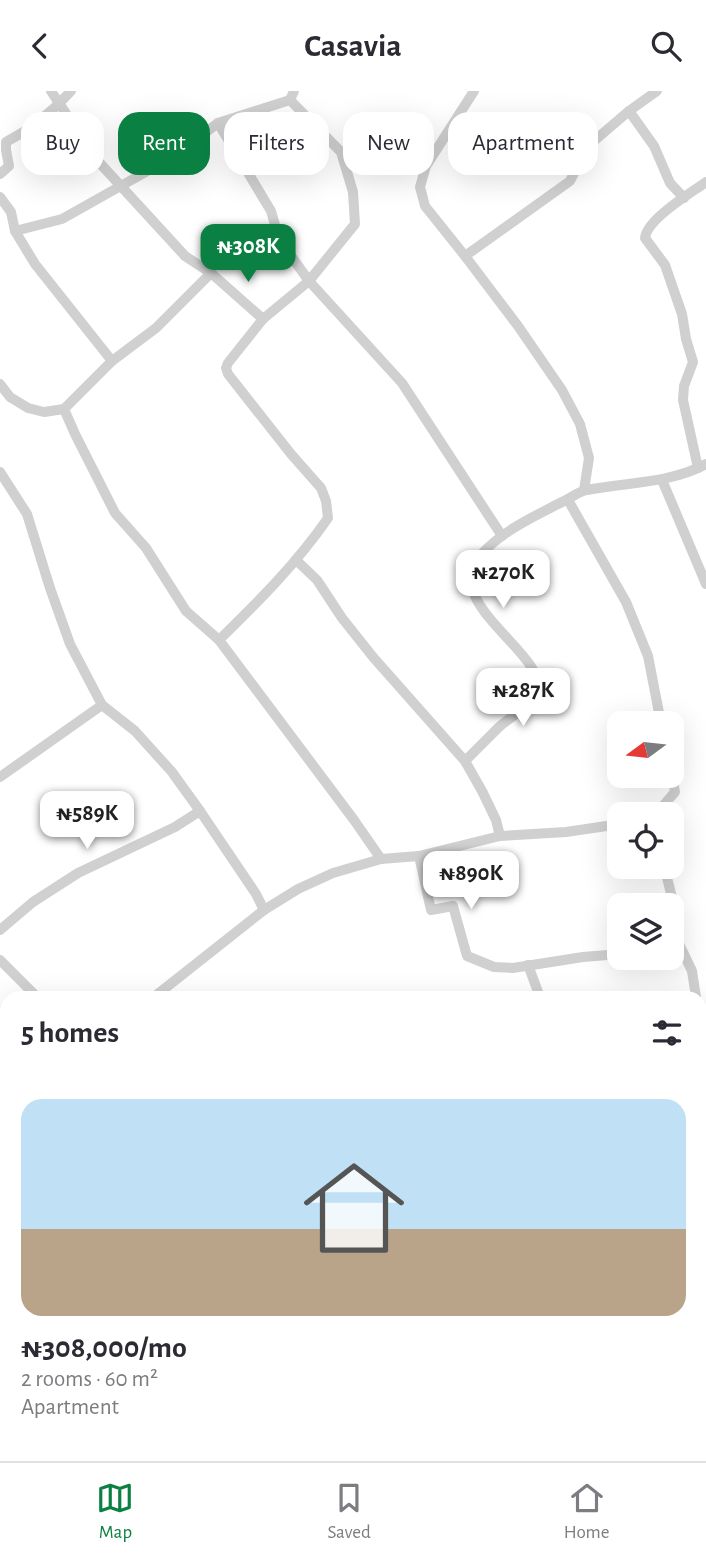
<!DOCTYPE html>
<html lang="en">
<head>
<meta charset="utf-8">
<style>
	:root { --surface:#fff; --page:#f7f7f7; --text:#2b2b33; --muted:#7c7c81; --line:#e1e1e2; --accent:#0b8043 }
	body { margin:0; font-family:"Alegreya Sans",sans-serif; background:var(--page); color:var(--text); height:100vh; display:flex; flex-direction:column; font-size:26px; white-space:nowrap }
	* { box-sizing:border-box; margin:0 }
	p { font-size:23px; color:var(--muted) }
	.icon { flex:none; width:38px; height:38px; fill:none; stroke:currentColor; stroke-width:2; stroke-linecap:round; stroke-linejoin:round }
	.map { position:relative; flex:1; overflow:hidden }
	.side { position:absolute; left:0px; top:900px; width:707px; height:471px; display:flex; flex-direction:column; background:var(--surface); border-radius:21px 21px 0 0; box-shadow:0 7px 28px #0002 }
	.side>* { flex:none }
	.banner { position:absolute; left:21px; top:21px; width:665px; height:63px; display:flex; gap:14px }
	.needle { width:46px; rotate:255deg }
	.tools { position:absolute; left:607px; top:620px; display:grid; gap:14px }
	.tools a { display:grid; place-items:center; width:77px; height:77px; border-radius:14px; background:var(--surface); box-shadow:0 7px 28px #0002; font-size:35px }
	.price { position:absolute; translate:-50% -60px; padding:0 16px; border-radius:14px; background:#fff; color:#222; font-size:23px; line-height:46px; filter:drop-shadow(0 2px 4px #0008) }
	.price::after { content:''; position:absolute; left:50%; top:42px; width:21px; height:16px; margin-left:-10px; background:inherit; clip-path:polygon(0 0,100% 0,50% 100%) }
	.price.on { background:var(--accent); color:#fff }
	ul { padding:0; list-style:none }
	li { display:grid; align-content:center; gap:14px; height:371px; padding:0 21px }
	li+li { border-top:2px solid var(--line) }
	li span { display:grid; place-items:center; height:217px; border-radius:21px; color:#555 }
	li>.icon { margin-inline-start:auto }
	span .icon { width:126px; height:126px; fill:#fffc; stroke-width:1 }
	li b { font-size:30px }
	h2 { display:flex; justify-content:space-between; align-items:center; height:84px; padding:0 21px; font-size:30px }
	.chip { padding:0 24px; border-radius:21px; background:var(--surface); box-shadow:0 7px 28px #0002; font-size:24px; line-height:63px }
	.chip.on { background:var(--accent); color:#fff }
	header { display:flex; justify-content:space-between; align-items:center; height:91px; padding:0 21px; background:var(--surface); font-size:32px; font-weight:600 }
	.dock { display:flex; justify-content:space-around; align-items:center; height:98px; border-top:2px solid var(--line); background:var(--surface); font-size:19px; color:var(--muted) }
	.dock a { display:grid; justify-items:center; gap:4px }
	.dock .on { color:var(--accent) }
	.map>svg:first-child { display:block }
</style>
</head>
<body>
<header><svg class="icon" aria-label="back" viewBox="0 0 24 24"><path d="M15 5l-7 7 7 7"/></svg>Casavia<svg class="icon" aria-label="search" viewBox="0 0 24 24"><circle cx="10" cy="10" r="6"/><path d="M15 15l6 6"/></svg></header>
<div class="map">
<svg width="706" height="1370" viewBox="0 0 706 1370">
	<rect width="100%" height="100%" fill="#fff"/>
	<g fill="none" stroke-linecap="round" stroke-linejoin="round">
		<g stroke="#d0d0d0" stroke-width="10">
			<polyline points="51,0 96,68 185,165 211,182 263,228"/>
			<polyline points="474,0 426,75 420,96 425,115 465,165 518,235 562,299 580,333 589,367 584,399"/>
			<polyline points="629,20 654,55 670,92 684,107"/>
			<polyline points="218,32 271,120 279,148 309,190 402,292 502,445"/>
			<path d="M0,83L9,75L6,59V51C31,38 52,21 71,0"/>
			<polyline points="0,106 11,121 15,140 35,173 112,270"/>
			<polyline points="15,140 62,128 176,64 218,32 290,9"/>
			<polyline points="465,165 570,90 588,55 629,20 657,0"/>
			<polyline points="0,293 10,306 28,317 44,321 64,318 112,270 156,237 211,182"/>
			<polyline points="64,318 75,343 115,422 146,457 186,520 219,549 354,729 381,768"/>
			<path d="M698,377L683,309L684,295L693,271L686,248L682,223L665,174L645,147C647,128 691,102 706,91"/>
			<polyline points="0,381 27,423 50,497 70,553 102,614 135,640 172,681 200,720 256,803 264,819"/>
			<polyline points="662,389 706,493"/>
			<polyline points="568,409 626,511 648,565 661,632"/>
			<polyline points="296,469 317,489 342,527 373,566 465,670 482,700 496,729 500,745"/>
			<path d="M219,549C258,511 297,472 328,427L326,410L321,397L291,363L228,283L226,277L228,272L263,228L309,190L355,133L353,101L341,61L290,9L294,0"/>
			<path d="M465,670C477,658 488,647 499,636C510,626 533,613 537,600C549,564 439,512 480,465C501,440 535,425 564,410C571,407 579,400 587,399C627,391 669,393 706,373"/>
			<polyline points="0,686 102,614"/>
			<polyline points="656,723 675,701 672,684"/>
			<polyline points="419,765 431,819 453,815 467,865 494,876 513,877 583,866 620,863"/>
			<polyline points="664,775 678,830 679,853 692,880 696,906"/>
			<polyline points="0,839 33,811 78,782 175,736 200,720"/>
			<polyline points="0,869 37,906"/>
			<polyline points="528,874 540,906"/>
			<polyline points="154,906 264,819 298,798 333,782 381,768 419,765 500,745 566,741 620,733"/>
			<polyline points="700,922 706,947"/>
			<polyline points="0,1019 5,1022 7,1027"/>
			<polyline points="0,1298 7,1297"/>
			<polyline points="77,1363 81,1370"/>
			<polyline points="681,1363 682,1370"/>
			<polyline points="471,1370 472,1363"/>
		</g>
	</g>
</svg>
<div class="tools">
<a><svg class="needle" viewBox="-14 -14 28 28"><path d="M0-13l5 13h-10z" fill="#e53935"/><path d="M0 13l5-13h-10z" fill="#7c7c81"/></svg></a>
<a><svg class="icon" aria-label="locate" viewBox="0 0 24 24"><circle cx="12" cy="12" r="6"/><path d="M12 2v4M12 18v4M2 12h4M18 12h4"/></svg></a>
<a><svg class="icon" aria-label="layers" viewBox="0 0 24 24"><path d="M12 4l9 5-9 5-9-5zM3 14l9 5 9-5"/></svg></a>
</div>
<b class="price on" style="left:248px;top:193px">₦308K</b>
<b class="price" style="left:503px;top:519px">₦270K</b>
<b class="price" style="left:523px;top:637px">₦287K</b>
<b class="price" style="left:87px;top:760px">₦589K</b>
<b class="price" style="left:471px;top:820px">₦890K</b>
<div class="banner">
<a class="chip">Buy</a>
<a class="chip on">Rent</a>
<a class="chip">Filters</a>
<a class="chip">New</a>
<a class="chip">Apartment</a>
</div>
<section class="side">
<h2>5 homes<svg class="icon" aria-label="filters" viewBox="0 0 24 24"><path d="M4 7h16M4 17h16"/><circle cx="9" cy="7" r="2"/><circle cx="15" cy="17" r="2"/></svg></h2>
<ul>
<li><span style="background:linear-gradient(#bfe0f5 60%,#b9a48a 0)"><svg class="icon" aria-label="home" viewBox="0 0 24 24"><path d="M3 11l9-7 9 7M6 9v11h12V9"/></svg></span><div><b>₦308,000/mo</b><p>2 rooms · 60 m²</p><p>Apartment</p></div></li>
</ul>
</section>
</div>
<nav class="dock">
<a class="on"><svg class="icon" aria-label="map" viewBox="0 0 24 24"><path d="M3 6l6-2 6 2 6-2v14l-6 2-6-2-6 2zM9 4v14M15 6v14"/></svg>Map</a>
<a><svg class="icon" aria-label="saved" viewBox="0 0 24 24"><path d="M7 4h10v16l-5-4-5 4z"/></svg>Saved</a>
<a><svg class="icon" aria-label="home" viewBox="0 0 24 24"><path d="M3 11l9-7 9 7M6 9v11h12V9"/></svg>Home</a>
</nav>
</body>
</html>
